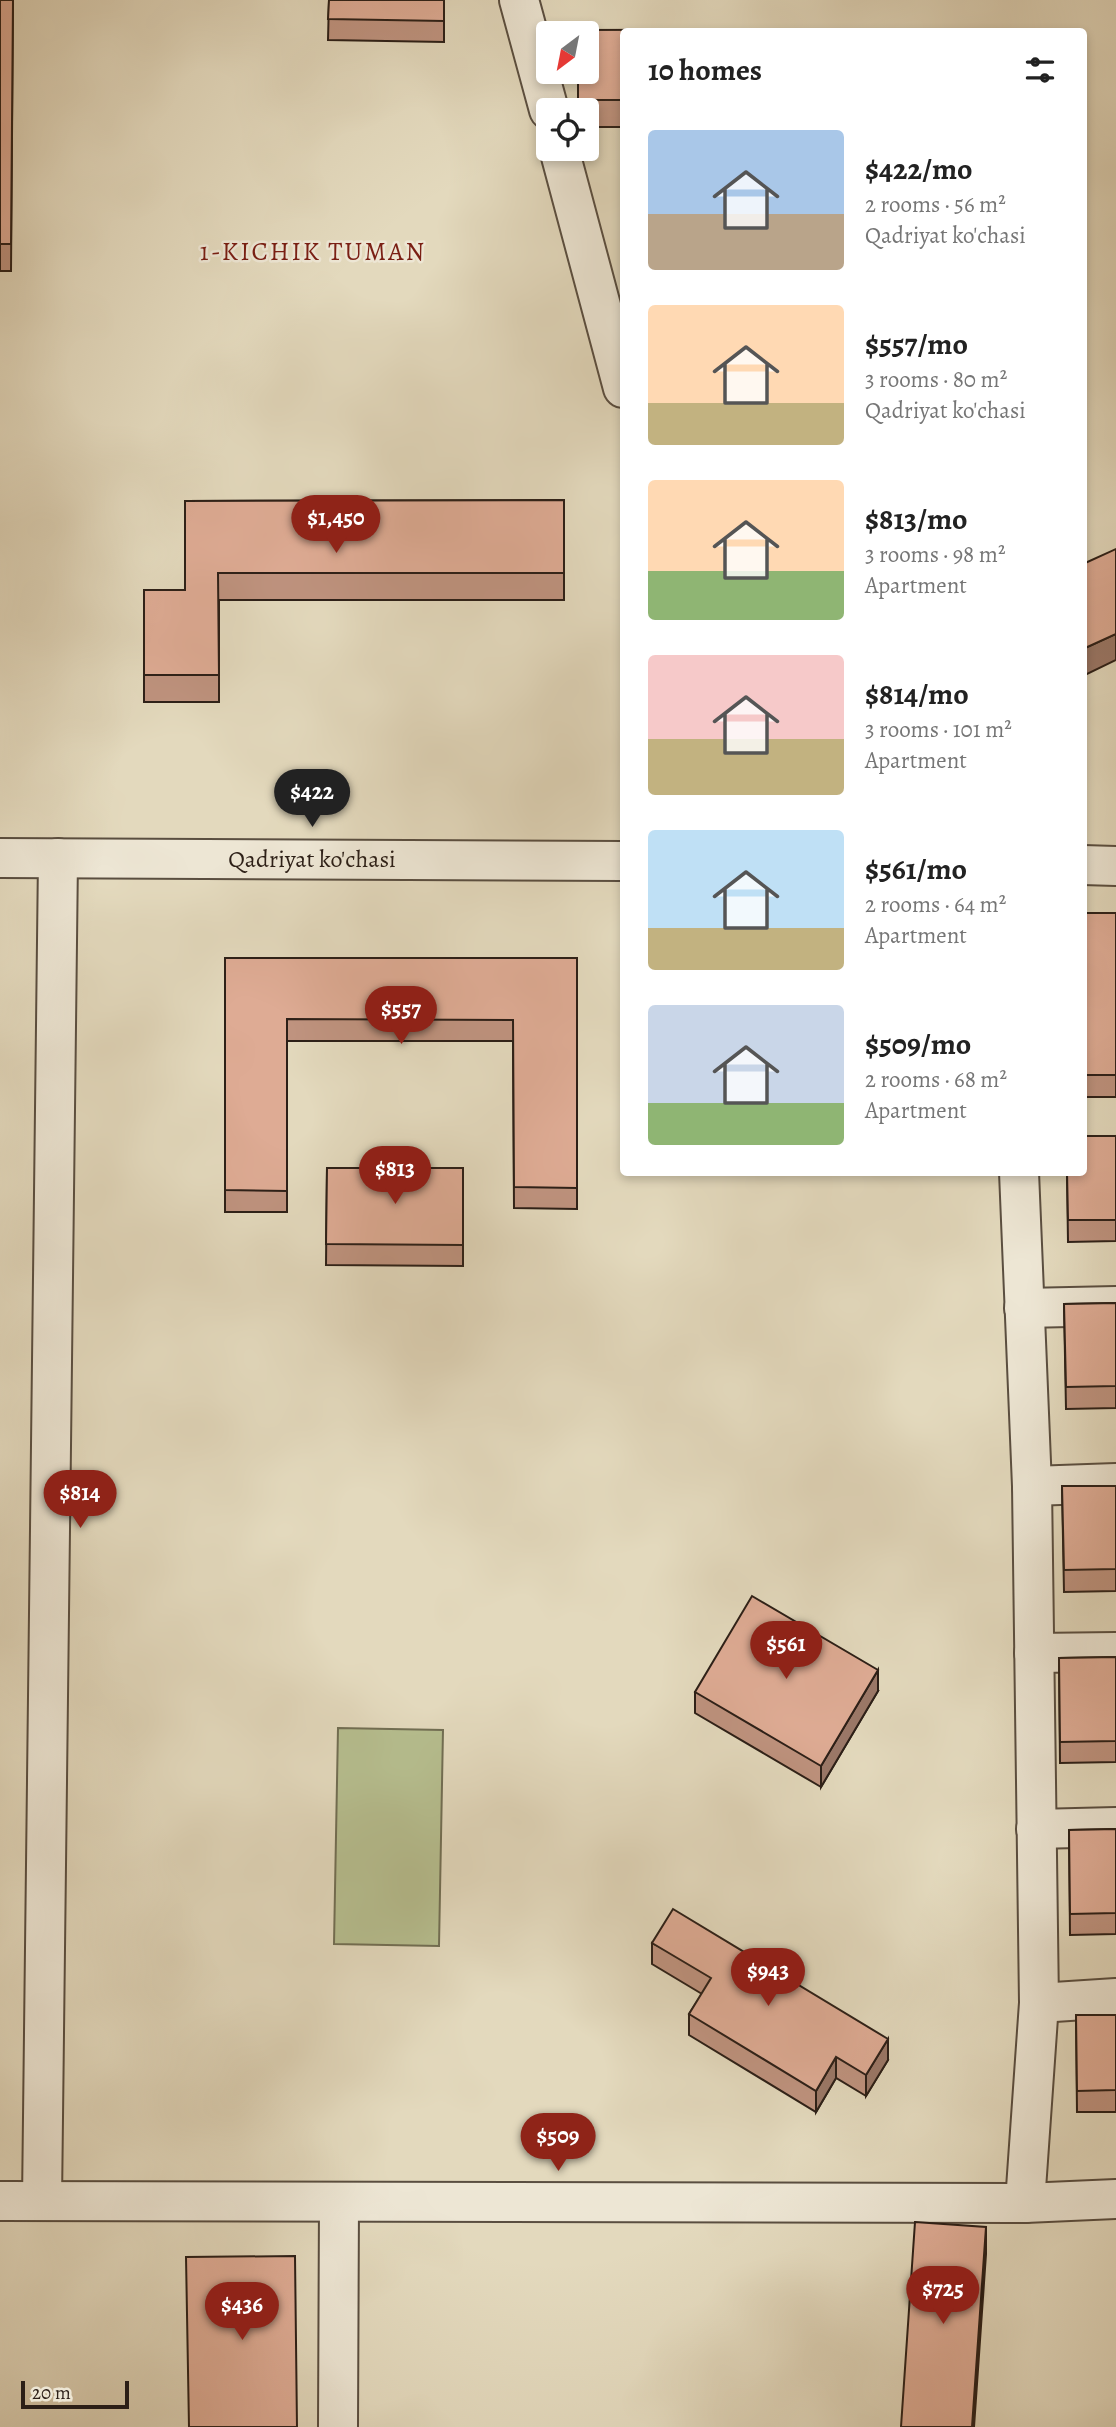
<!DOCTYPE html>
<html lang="en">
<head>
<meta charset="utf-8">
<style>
	:root { --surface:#fff; --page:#f6f6f6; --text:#222; --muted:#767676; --accent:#8f2418 }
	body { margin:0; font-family:Alegreya,serif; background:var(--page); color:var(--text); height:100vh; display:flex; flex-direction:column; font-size:26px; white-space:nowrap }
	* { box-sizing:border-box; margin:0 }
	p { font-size:23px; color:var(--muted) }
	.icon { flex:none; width:38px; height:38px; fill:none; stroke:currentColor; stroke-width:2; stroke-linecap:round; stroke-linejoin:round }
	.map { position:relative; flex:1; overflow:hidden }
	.sheet { position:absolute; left:620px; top:28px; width:467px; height:1148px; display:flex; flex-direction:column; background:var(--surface); border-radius:7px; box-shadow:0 4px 10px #0003 }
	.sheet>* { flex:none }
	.needle { width:46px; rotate:212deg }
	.controls { position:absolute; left:536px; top:21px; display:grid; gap:14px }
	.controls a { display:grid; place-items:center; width:63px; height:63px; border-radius:7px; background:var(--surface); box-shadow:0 4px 10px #0003; font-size:35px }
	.scale { position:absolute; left:21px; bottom:18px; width:108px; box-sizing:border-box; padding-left:7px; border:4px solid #2c1f17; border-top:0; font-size:19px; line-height:24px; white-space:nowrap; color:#2c1f17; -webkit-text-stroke:5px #ede6d4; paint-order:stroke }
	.price { position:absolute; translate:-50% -60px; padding:0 16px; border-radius:24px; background:var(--accent); color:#fff; font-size:23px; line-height:46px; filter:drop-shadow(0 2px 4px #0008) }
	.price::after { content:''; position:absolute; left:50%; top:42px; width:21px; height:16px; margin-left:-10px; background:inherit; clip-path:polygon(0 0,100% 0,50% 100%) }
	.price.current { background:#222; color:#fff }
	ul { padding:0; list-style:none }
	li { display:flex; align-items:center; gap:21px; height:175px; padding:0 28px }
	li span { display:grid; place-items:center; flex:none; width:196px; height:140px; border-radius:7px; color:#555 }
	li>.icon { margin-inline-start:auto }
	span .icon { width:84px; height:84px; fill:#fffc; stroke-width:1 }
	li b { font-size:30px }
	h2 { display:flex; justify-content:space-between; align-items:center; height:84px; padding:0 28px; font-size:30px }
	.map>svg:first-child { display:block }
</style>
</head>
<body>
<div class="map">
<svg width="1116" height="2427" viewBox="0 0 1116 2427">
	<rect width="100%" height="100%" fill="#e3d9bd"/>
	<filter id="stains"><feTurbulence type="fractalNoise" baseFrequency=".00286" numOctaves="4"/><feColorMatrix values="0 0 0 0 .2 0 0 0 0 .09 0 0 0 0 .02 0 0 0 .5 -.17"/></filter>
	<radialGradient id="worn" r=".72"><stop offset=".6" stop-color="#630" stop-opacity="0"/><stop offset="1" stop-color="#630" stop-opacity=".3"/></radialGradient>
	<polygon fill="#b6be8f" stroke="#716e53" stroke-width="2" points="338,1728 443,1730 439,1946 334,1944"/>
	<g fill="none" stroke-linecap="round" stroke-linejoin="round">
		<defs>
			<g id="minor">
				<polyline points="519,0 549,110"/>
				<polyline points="559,149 623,388"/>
				<polyline points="0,858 623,861"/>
				<polyline points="1083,865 1116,866"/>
				<polyline points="1019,1172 1032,1486 1039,2003 1025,2203"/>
				<polyline points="1024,1308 1116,1306"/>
				<polyline points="1032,1486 1116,1483"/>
				<polyline points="1034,1653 1116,1652"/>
				<polyline points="1036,1829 1116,1827"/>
				<polyline points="1039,2003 1116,1998"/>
				<polyline points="0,2201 1025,2203 1116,2199"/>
				<polyline points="42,2201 58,858"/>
				<polyline points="338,2427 339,2203"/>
			</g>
		</defs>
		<use href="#minor" stroke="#5a4e40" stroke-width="42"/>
		<use href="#minor" stroke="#ede6d4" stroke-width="38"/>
	</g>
	<g fill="#bf937f" stroke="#2c1f17" stroke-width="2">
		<polygon points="0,0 13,0 11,271 0,271"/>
		<polygon points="329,0 444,0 444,42 328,40"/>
		<polygon points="623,32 623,127 586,127 586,110 578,110 578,72"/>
		<polygon points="564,500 564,600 219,600 219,702 144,702 144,590 185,590 185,501"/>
		<rect x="1083" y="913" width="33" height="184"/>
		<polygon points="225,958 577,958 577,1209 514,1208 513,1041 287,1041 287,1212 225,1212"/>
		<polygon points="1116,1136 1116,1241 1068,1242 1067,1172"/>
		<polygon points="327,1168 463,1168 463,1266 326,1265"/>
		<polygon points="1116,1303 1116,1408 1066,1409 1064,1304"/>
		<polygon points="1062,1486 1116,1486 1116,1591 1064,1592"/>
		<polygon points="1116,1657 1116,1762 1060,1763 1059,1658"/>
		<polygon points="878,1691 821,1787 695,1713 695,1692"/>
		<polygon points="1116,1829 1116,1934 1070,1935 1069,1830"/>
		<polygon points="652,1943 888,2060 866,2096 836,2078 816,2112 689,2035 689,2014 702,1994 652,1964"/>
		<polygon points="1076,2015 1116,2015 1116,2112 1077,2112"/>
	</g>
	<g fill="#9b7868" stroke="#2c1f17" stroke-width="2">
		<polygon points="1116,634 1116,660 1083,676 1083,649"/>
		<polygon points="878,1670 878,1691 821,1787 821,1766"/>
		<polygon points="888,2039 888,2060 866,2096 866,2075"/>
		<polygon points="836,2057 836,2078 816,2112 816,2091"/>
		<polygon points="986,2227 986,2254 974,2427 972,2427"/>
	</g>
	<g fill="#deab94" stroke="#2c1f17" stroke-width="2">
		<polygon points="0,0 13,0 11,244 0,244"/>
		<polygon points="329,0 444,0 444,21 328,19"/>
		<polygon points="903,29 903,32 623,32 623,100 578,100 578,72 586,72 586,33 578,33 578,30"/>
		<polygon points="564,500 564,573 218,573 219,675 144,675 144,590 185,590 185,501"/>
		<polygon points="1116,549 1116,634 1083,649 1083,564"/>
		<rect x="1083" y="913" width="33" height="162"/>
		<polygon points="225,958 577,958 577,1188 514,1187 513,1020 287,1019 287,1191 225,1190"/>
		<polygon points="1083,1136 1116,1136 1116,1220 1068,1220 1067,1172 1083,1172"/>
		<polygon points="327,1168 463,1168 463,1245 326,1244"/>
		<polygon points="1116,1303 1116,1386 1066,1387 1064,1304"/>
		<polygon points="1062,1486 1116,1486 1116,1569 1064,1570"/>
		<polygon points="752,1596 878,1670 821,1766 695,1692"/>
		<polygon points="1116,1657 1116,1741 1060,1742 1059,1658"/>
		<polygon points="1116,1829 1116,1913 1070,1914 1069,1830"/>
		<polygon points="673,1909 888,2039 866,2075 836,2057 816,2091 689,2014 711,1978 652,1943"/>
		<polygon points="1076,2015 1116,2015 1116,2090 1077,2091"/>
		<polygon points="915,2222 986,2227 972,2427 901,2427"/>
		<polygon points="295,2256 297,2427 189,2427 186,2257"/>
	</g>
	<g text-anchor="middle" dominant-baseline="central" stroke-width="5" stroke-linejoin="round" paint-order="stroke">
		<g font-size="24" fill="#2c1f17" stroke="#ede6d4">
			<text x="312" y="859">Qadriyat ko'chasi</text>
		</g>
		<g font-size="26" letter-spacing="2" fill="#7a1f14" stroke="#ede6d4">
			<text x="313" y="251">1-KICHIK TUMAN</text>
		</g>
	</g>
	<rect width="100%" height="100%" filter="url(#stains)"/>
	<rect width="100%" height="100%" fill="url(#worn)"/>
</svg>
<div class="controls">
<a><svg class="needle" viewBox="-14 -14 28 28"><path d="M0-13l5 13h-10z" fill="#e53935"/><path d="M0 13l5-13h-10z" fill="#767676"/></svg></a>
<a><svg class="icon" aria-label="locate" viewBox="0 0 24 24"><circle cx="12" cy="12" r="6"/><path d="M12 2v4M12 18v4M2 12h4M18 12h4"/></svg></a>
</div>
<div class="scale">20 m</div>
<b class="price" style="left:336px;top:555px">$1,450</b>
<b class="price current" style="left:312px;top:829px">$422</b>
<b class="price" style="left:401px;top:1046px">$557</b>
<b class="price" style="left:395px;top:1206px">$813</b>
<b class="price" style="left:80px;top:1530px">$814</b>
<b class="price" style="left:786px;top:1681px">$561</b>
<b class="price" style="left:768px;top:2008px">$943</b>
<b class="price" style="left:558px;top:2173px">$509</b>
<b class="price" style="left:943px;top:2326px">$725</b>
<b class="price" style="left:242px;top:2342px">$436</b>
<section class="sheet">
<h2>10 homes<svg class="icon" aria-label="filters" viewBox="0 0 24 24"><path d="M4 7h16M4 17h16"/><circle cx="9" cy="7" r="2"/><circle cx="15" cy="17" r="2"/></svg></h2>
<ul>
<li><span style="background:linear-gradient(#a9c7e8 60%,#b9a48a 0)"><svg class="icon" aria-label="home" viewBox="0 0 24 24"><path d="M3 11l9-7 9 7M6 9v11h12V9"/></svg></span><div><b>$422/mo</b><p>2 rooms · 56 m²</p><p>Qadriyat ko'chasi</p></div></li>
<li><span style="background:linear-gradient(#ffd9b3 70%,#c2b280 0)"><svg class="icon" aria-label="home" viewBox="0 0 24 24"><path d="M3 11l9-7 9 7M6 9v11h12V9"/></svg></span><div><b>$557/mo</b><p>3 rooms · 80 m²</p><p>Qadriyat ko'chasi</p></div></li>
<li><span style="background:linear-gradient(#ffd9b3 65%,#8fb573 0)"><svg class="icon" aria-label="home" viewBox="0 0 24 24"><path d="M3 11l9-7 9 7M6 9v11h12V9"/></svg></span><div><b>$813/mo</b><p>3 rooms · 98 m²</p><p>Apartment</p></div></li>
<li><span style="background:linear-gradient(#f6c9c9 60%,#c2b280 0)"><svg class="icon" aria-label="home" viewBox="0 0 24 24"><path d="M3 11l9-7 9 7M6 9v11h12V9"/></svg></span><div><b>$814/mo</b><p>3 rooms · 101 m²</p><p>Apartment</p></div></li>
<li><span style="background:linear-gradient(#bfe0f5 70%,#c2b280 0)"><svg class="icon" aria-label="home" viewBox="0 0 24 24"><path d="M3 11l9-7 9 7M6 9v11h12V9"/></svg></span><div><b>$561/mo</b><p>2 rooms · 64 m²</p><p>Apartment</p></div></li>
<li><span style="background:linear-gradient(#c9d6e8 70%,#8fb573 0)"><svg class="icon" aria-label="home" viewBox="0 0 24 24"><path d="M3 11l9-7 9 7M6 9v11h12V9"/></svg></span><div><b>$509/mo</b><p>2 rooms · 68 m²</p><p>Apartment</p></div></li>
</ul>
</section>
</div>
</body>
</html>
